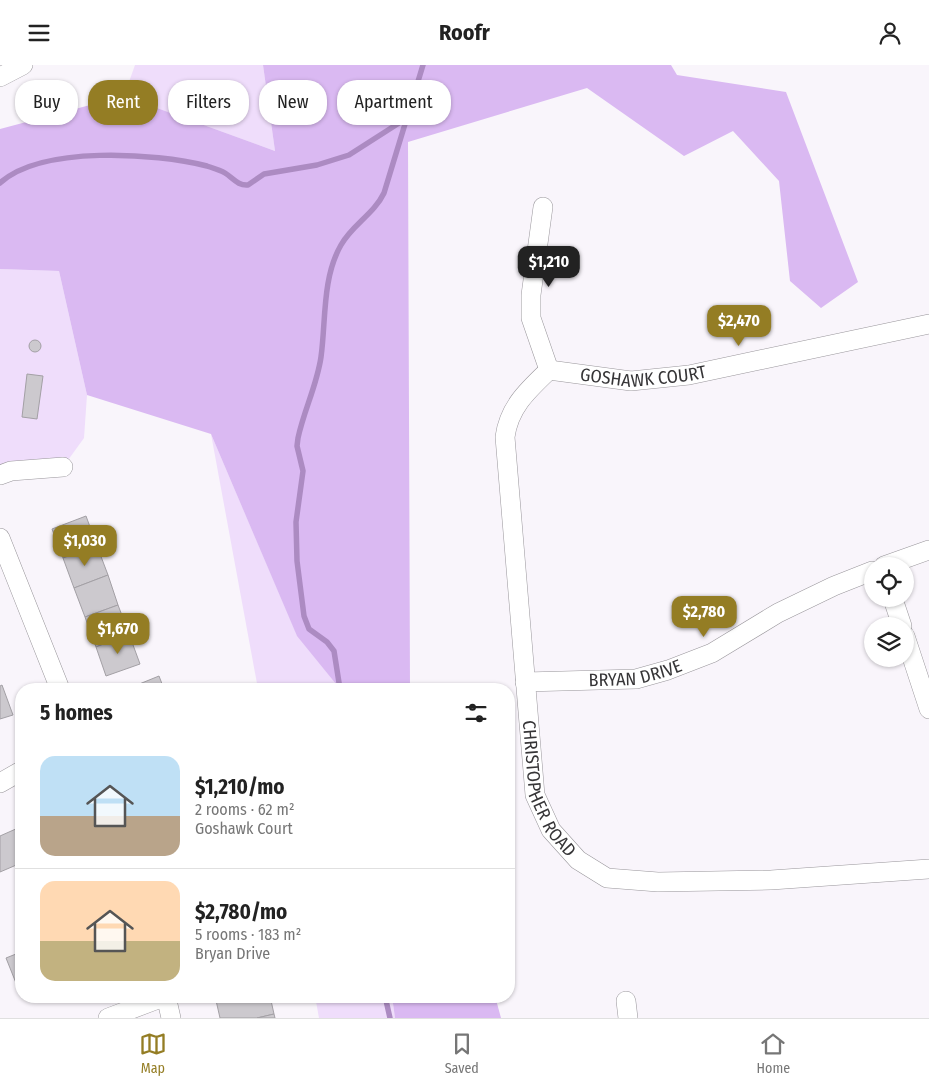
<!DOCTYPE html>
<html lang="en">
<head>
<meta charset="utf-8">
<style>
	:root { --surface:#fff; --page:#f6f6f6; --text:#222; --muted:#767676; --line:#e0e0e0; --accent:#947d24 }
	body { margin:0; font-family:"Fira Sans Condensed",sans-serif; background:var(--page); color:var(--text); height:100vh; display:flex; flex-direction:column; font-size:19px; white-space:nowrap }
	* { box-sizing:border-box; margin:0 }
	p { font-size:16px; color:var(--muted) }
	.icon { flex:none; width:28px; height:28px; fill:none; stroke:currentColor; stroke-width:2; stroke-linecap:round; stroke-linejoin:round }
	.map { position:relative; flex:1; overflow:hidden }
	.side { position:absolute; left:15px; top:618px; width:500px; height:320px; display:flex; flex-direction:column; background:var(--surface); border-radius:20px; box-shadow:0 1px 4px #0004 }
	.side>* { flex:none }
	.top-card { position:absolute; left:15px; top:15px; width:500px; height:45px; display:flex; gap:10px }
	.tools { position:absolute; left:864px; top:492px; display:grid; gap:10px }
	.tools a { display:grid; place-items:center; width:50px; height:50px; border-radius:50%; background:var(--surface); box-shadow:0 1px 4px #0004; font-size:25px }
	.price { position:absolute; translate:-50% -42px; padding:0 11px; border-radius:10px; background:var(--accent); color:#fff; font-size:16px; line-height:32px; filter:drop-shadow(0 1px 2px #0008) }
	.price::after { content:''; position:absolute; left:50%; top:30px; width:15px; height:11px; margin-left:-8px; background:inherit; clip-path:polygon(0 0,100% 0,50% 100%) }
	.price.current { background:#222; color:#fff }
	ul { padding:0; list-style:none }
	li { display:flex; align-items:center; gap:15px; height:125px; padding:0 25px }
	li+li { border-top:1px solid var(--line) }
	li span { display:grid; place-items:center; flex:none; width:140px; height:100px; border-radius:15px; color:#555 }
	li>.icon { margin-inline-start:auto }
	span .icon { width:60px; height:60px; fill:#fffc; stroke-width:1 }
	li b { font-size:21px }
	h2 { display:flex; justify-content:space-between; align-items:center; height:60px; padding:0 25px; font-size:21px }
	.tag { padding:0 18px; border-radius:20px; background:var(--surface); box-shadow:0 1px 4px #0004; font-size:18px; line-height:45px }
	.tag.current { background:var(--accent); color:#fff }
	header { display:flex; justify-content:space-between; align-items:center; height:65px; padding:0 25px; background:var(--surface); font-size:22px; font-weight:700 }
	.tabs { display:flex; justify-content:space-around; align-items:center; height:70px; border-top:1px solid var(--line); background:var(--surface); font-size:14px; color:var(--muted) }
	.tabs a { display:grid; justify-items:center; gap:2px }
	.tabs .current { color:var(--accent) }
	.map>svg:first-child { display:block }
</style>
</head>
<body>
<header><svg class="icon" aria-label="menu" viewBox="0 0 24 24"><path d="M4 6h16M4 12h16M4 18h16"/></svg>Roofr<svg class="icon" aria-label="person" viewBox="0 0 24 24"><circle cx="12" cy="8" r="4"/><path d="M4 21q1-7 8-7t8 7"/></svg></header>
<div class="map">
<svg width="929" height="953" viewBox="0 0 929 953">
	<rect width="100%" height="100%" fill="#f9f5fb"/>
	<g fill="#efddfb">
		<polygon points="135,0 263,0 275,86 124,31"/>
		<polygon points="0,204 59,206 87,330 84,373 63,402 0,409"/>
		<polygon points="211,369 297,570 340,624 258,624"/>
		<polygon points="315,931 392,931 395,953 319,953"/>
	</g>
	<g fill="#dab9f2">
		<polygon points="263,0 671,0 677,10 786,27 858,217 821,243 790,216 779,116 733,66 684,91 587,23 408,77 410,624 340,624 297,571 211,369 87,330 59,206 0,204 0,64 124,31 275,86"/>
		<polygon points="392,931 495,931 501,953 395,953"/>
	</g>
	<g fill="none" stroke-linecap="round" stroke-linejoin="round">
		<g stroke="#ac8bc2" stroke-width="5.5">
			<path d="M0,118C42,80 155,88 207,101C213,103 220,105 225,108C233,113 238,121 248,120L264,109L317,100L349,90L399,58L406,45"/>
			<path d="M340,624L334,586L327,577L309,564L304,551L297,496L296,457L303,406L297,381L298,373C304,345 317,320 321,292C326,256 322,213 341,180C352,160 374,149 384,128L423,0"/>
			<polyline points="385,931 390,953"/>
		</g>
	</g>
	<g fill="#ccc9ce" stroke="#a3a0a5">
		<circle cx="35" cy="281" r="6"/>
		<polygon points="27,309 43,311 37,354 22,352"/>
		<polygon points="86,451 97,481 63,493 52,464"/>
		<polygon points="97,481 108,510 74,523 63,493"/>
		<polygon points="108,510 118,540 85,552 74,523"/>
		<polygon points="118,540 129,569 96,582 85,552"/>
		<polygon points="129,569 140,599 106,611 96,582"/>
		<polygon points="159,611 164,624 127,624"/>
		<polygon points="2,620 13,650 0,654 0,621"/>
		<polygon points="18,763 21,771 21,798 0,807 0,771"/>
		<polygon points="21,887 21,927 20,928 6,893"/>
		<polygon points="215,931 270,931 274,949 257,953 220,953"/>
		<polygon points="274,949 275,953 257,953"/>
	</g>
	<g fill="none" stroke-linecap="round" stroke-linejoin="round">
		<defs>
			<g id="minor">
				<polyline points="0,12 23,0"/>
				<polyline points="543,142 531,230 531,253 549,305"/>
				<path id="s1" d="M549,305C528,325 509,342 505,372L535,730L551,765L578,795L607,813L658,817L771,815L929,804"/>
				<path id="s2" d="M549,305L631,316L689,310L929,259"/>
				<polyline points="0,410 11,406 63,402"/>
				<polyline points="0,473 60,624"/>
				<polyline points="884,501 929,485"/>
				<polyline points="893,534 902,561"/>
				<polyline points="905,571 929,644"/>
				<path id="s3" d="M525,617L636,614L668,605L712,588L778,548L834,521L872,506"/>
				<polyline points="0,718 21,706"/>
				<polyline points="166,931 171,953"/>
				<polyline points="626,936 628,953"/>
				<polyline points="108,953 166,931"/>
			</g>
		</defs>
		<use href="#minor" stroke="#99969b" stroke-width="20"/>
		<use href="#minor" stroke="#fff" stroke-width="19"/>
	</g>
	<g text-anchor="middle" dominant-baseline="central" stroke-width="4" stroke-linejoin="round" paint-order="stroke">
		<g font-size="18" fill="#363537" stroke="#f9f5fb">
			<text stroke="none"><textPath href="#s2" startOffset="95">GOSHAWK COURT</textPath></text>
			<text stroke="none"><textPath href="#s3" startOffset="111">BRYAN DRIVE</textPath></text>
			<text stroke="none"><textPath href="#s1" startOffset="439">CHRISTOPHER ROAD</textPath></text>
		</g>
	</g>
</svg>
<div class="tools">
<a><svg class="icon" aria-label="locate" viewBox="0 0 24 24"><circle cx="12" cy="12" r="6"/><path d="M12 2v4M12 18v4M2 12h4M18 12h4"/></svg></a>
<a><svg class="icon" aria-label="layers" viewBox="0 0 24 24"><path d="M12 4l9 5-9 5-9-5zM3 14l9 5 9-5"/></svg></a>
</div>
<b class="price current" style="left:549px;top:223px">$1,210</b>
<b class="price" style="left:739px;top:282px">$2,470</b>
<b class="price" style="left:85px;top:502px">$1,030</b>
<b class="price" style="left:704px;top:573px">$2,780</b>
<b class="price" style="left:118px;top:590px">$1,670</b>
<div class="top-card">
<a class="tag">Buy</a>
<a class="tag current">Rent</a>
<a class="tag">Filters</a>
<a class="tag">New</a>
<a class="tag">Apartment</a>
</div>
<section class="side">
<h2>5 homes<svg class="icon" aria-label="filters" viewBox="0 0 24 24"><path d="M4 7h16M4 17h16"/><circle cx="9" cy="7" r="2"/><circle cx="15" cy="17" r="2"/></svg></h2>
<ul>
<li><span style="background:linear-gradient(#bfe0f5 60%,#b9a48a 0)"><svg class="icon" aria-label="home" viewBox="0 0 24 24"><path d="M3 11l9-7 9 7M6 9v11h12V9"/></svg></span><div><b>$1,210/mo</b><p>2 rooms · 62 m²</p><p>Goshawk Court</p></div></li>
<li><span style="background:linear-gradient(#ffd9b3 60%,#c2b280 0)"><svg class="icon" aria-label="home" viewBox="0 0 24 24"><path d="M3 11l9-7 9 7M6 9v11h12V9"/></svg></span><div><b>$2,780/mo</b><p>5 rooms · 183 m²</p><p>Bryan Drive</p></div></li>
</ul>
</section>
</div>
<nav class="tabs">
<a class="current"><svg class="icon" aria-label="map" viewBox="0 0 24 24"><path d="M3 6l6-2 6 2 6-2v14l-6 2-6-2-6 2zM9 4v14M15 6v14"/></svg>Map</a>
<a><svg class="icon" aria-label="saved" viewBox="0 0 24 24"><path d="M7 4h10v16l-5-4-5 4z"/></svg>Saved</a>
<a><svg class="icon" aria-label="home" viewBox="0 0 24 24"><path d="M3 11l9-7 9 7M6 9v11h12V9"/></svg>Home</a>
</nav>
</body>
</html>
